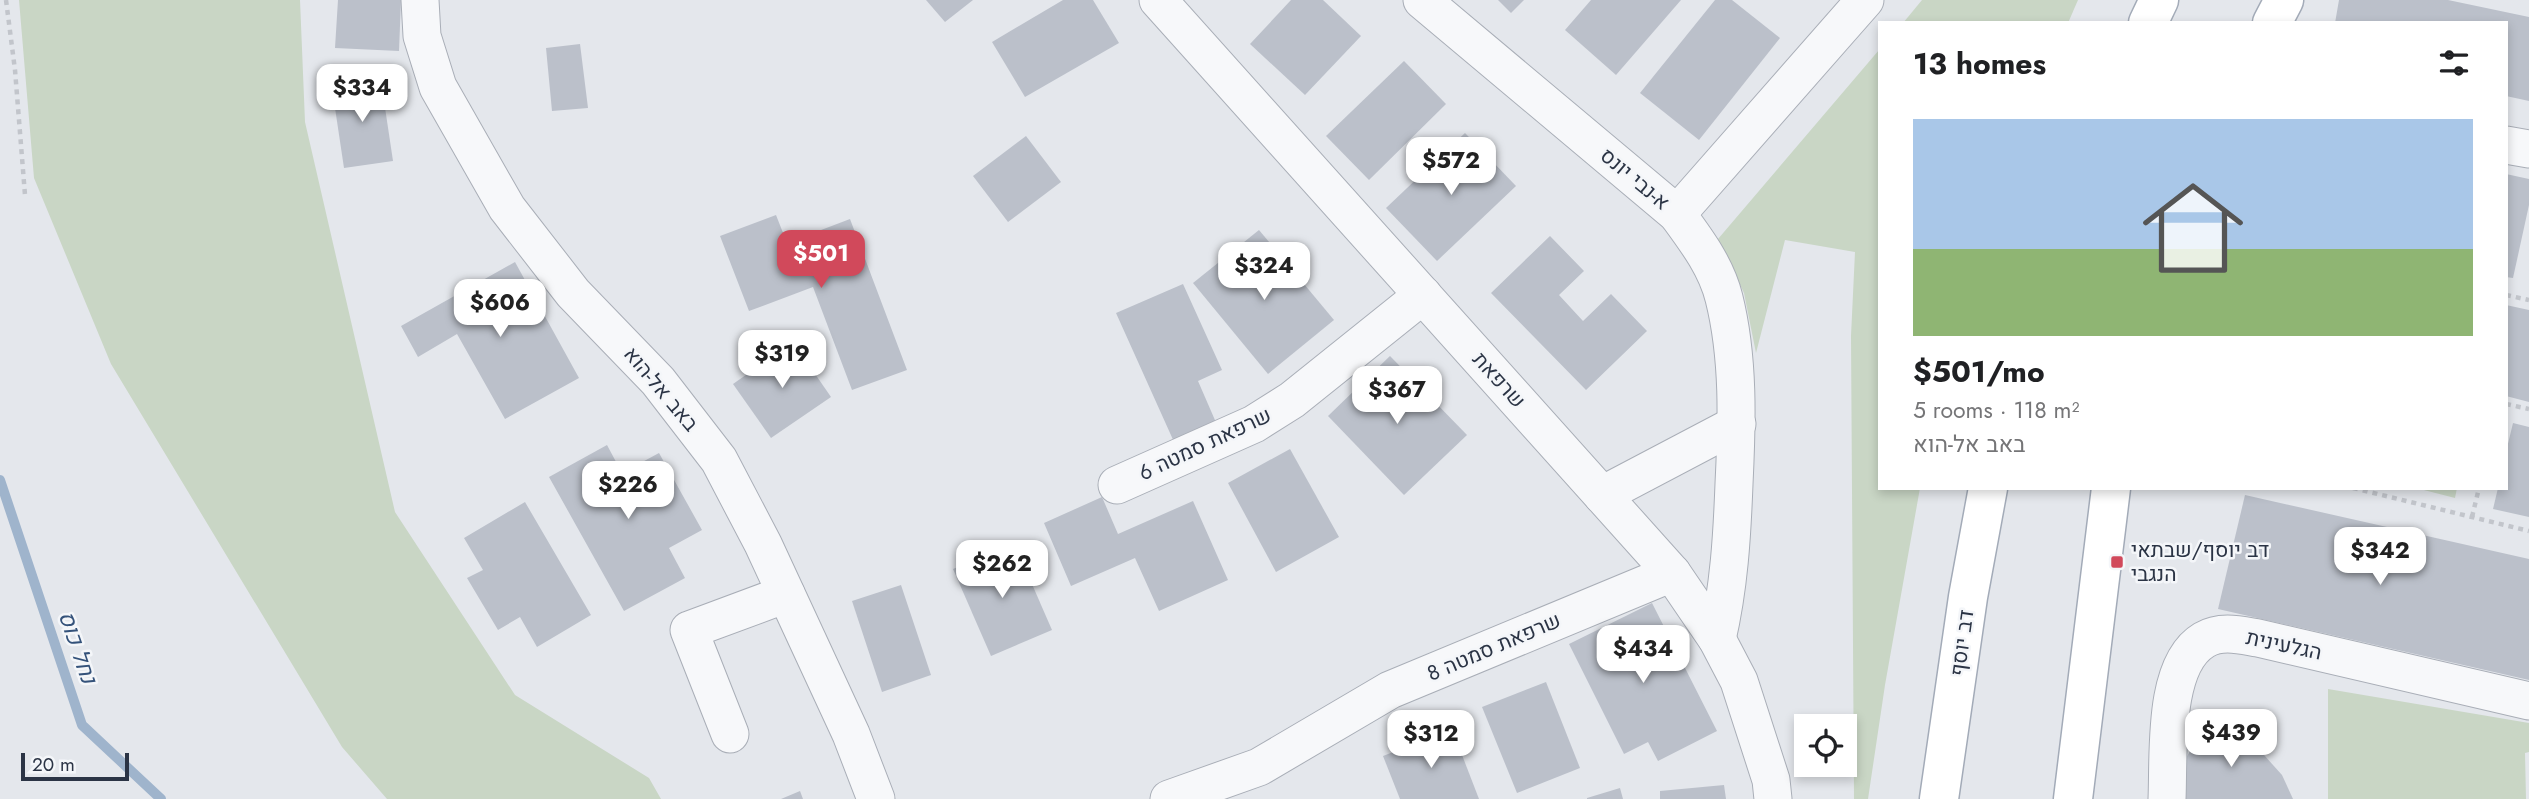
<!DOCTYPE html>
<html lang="en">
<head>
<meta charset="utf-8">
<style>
	:root { --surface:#fff; --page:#f2f2f2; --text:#202124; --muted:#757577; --line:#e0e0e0; --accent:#d1495b }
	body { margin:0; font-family:Jost,Heebo,sans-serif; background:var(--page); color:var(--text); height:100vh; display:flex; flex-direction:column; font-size:26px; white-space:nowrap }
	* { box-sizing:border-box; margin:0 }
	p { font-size:23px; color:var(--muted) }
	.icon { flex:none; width:38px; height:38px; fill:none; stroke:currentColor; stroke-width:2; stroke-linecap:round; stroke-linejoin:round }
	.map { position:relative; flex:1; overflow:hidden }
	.drawer { position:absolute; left:1878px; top:21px; width:630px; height:469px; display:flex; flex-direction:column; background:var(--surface); border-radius:0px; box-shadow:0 4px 10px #0003 }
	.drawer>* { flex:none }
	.controls { position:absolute; left:1794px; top:714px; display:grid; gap:14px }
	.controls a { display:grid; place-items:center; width:63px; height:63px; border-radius:0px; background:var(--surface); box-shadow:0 4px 10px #0003; font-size:35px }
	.scale { position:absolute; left:21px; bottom:18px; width:108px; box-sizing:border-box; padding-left:7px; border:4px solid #2b3445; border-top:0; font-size:19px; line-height:24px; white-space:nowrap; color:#2b3445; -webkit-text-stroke:5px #f4f6f9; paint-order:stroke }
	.price { position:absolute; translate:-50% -60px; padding:0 16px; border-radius:14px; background:#fff; color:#222; font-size:23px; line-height:46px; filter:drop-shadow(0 2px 4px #0008) }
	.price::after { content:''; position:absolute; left:50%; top:42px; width:21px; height:16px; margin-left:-10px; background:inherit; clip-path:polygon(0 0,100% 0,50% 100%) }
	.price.current { background:var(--accent); color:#fff }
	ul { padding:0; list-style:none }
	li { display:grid; align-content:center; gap:14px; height:371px; padding:0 35px }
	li+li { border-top:2px solid var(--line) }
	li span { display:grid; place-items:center; height:217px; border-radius:0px; color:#555 }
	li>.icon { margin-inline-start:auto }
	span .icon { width:126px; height:126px; fill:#fffc; stroke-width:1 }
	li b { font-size:30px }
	h2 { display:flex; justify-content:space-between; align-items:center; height:84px; padding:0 35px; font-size:30px }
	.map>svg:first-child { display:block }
</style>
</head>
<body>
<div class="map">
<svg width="2529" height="799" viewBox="0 0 2529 799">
	<rect width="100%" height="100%" fill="#e4e7ec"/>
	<g fill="#c9d6c5">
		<polygon points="19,0 300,0 305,122 395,512 515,695 649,778 661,799 387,799 342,747 111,364 34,178"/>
		<polygon points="1922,0 2078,0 2068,23 1903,23"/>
		<polygon points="1879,50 1880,488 1920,488 1885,685 1868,799 1854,799 1851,336 1855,252 1785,240 1756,353 1744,293 1718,239"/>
		<polygon points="2416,488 2457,488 2455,498"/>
		<polygon points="2328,689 2529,723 2529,752 2525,753 2526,799 2328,799"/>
	</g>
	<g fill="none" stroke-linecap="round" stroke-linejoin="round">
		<polyline stroke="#9fb4cc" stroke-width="10" points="0,480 82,725 161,799"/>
	</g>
	<g fill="#bbc0ca">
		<polygon points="338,0 401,0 399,51 335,48"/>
		<polygon points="926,0 973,0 945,22"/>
		<polygon points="1063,0 1093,0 1119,43 1025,97 992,42"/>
		<polygon points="1291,0 1323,0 1361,36 1305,95 1250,44"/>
		<polygon points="1498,0 1524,0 1511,13"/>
		<polygon points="1591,0 1681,0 1616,75 1565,30"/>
		<polygon points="1715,0 1732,0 1780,38 1699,140 1640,93"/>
		<polygon points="2339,0 2448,0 2529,17 2529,101 2506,96 2506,23 2335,23"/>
		<polygon points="580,44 588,108 552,111 546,48"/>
		<polygon points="1404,61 1446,104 1369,180 1326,136"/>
		<polygon points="381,81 393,161 344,168 332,88"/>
		<polygon points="1465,133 1516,186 1437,261 1386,208"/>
		<polygon points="1026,136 1061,182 1008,222 973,176"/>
		<polygon points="2506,174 2529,179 2529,205 2513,278 2506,277"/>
		<polygon points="776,215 787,243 850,219 907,370 852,390 813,287 749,311 720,236"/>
		<polygon points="1259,230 1334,320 1268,374 1193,283"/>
		<polygon points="1550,236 1584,271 1559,295 1583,321 1611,294 1647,331 1586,390 1491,293"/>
		<polygon points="515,262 579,378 505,419 457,334 418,357 401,326"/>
		<polygon points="1183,284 1222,370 1198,381 1221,434 1179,453 1116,313"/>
		<polygon points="2506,305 2529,310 2529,402 2506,396"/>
		<polygon points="793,342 831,397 771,438 733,384"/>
		<polygon points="1390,356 1467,435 1404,495 1328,416"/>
		<polygon points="2513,423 2529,427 2529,517 2493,509 2498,488 2506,488 2506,452"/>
		<polygon points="607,445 622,473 659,453 702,530 669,548 685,578 624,611 549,477"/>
		<polygon points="1290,449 1339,537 1276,572 1228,483"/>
		<polygon points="2245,495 2529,559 2529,680 2218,609"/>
		<polygon points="1102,497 1118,534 1193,501 1228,580 1159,611 1135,558 1071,586 1044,523"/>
		<polygon points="525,502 591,615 537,647 520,617 498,630 467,578 483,570 464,538"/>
		<polygon points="1014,543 1052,630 991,656 953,569"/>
		<polygon points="901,585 931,675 882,692 852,601"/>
		<polygon points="1652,603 1717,731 1658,761 1648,742 1624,754 1569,644"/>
		<polygon points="1546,682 1580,768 1517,793 1482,707"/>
		<polygon points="2208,720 2255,745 2282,775 2293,799 2186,799 2186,758"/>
		<polygon points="1452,729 1479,799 1400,799 1383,756"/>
		<polygon points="1724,785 1726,799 1660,799 1660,791"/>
		<polygon points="1620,788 1623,799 1587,799 1587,798"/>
		<polygon points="800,791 803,799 781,799"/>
	</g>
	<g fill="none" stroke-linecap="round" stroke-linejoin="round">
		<defs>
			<g id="minor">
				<polyline points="420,0 422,36 438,87 507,208 573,293 658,381 719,460 763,544 851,734 876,799"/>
				<polyline points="1158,0 1672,573 1717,639 1739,681 1771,780 1773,799"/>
				<path d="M1422,0L1677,214C1696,240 1716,266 1724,298C1739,358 1737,423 1734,484C1732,537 1729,587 1717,639"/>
				<polyline points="2506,145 2529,149"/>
				<polyline points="1677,214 1865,0"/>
				<polyline points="1117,485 1254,424 1292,400 1423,295"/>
				<polyline points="1602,495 1737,424"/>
				<polyline points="730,734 689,630 786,594"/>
				<polyline points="1169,799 1259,767 1390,690 1672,573"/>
				<path d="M2167,799C2169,756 2162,665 2204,640C2221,630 2240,635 2258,638L2529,701"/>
			</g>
			<g id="major">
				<polyline points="2148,23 2159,0"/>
				<polyline points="2272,23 2284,0"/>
				<polyline points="1939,799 1968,597 1988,488"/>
				<polyline points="2073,799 2111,488"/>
			</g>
		</defs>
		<use href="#minor" stroke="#a9aeb7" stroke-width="39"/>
		<use href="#major" stroke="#a3abb8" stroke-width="41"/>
		<g stroke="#c2c5cb" stroke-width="4.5" stroke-dasharray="5 5" stroke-linecap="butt">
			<polyline points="6,0 15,70 25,195"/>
			<polyline points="2506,295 2529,300"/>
			<polyline points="2506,404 2529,409"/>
			<polyline points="2353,488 2529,531"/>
			<polyline points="2472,517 2479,488"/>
		</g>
		<use href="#minor" stroke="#f7f8fa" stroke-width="37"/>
		<use href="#major" stroke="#fff" stroke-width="38"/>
	</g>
	<rect fill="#d1495b" stroke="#f4f6f9" stroke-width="2.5" x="2110" y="555" width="14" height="14" rx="3.5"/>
	<g text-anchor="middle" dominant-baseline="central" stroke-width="5" stroke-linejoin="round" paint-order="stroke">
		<g font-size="21" fill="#2b3445" stroke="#f4f6f9">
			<text transform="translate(1635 179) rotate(40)">א-נבי יונס</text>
			<text transform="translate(1499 380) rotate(48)">שרפאת</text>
			<text transform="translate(661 389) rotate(50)">באב אל-הוא</text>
			<text transform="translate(1205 444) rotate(-25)">שרפאת סמטה 6</text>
			<text transform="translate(1962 643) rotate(-82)">דב יוסף</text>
			<text transform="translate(2284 645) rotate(12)">הגלעינית</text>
			<text transform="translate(1494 647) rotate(-23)">שרפאת סמטה 8</text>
		</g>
		<g font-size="21" fill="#2b3445" stroke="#f4f6f9" text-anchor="start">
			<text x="2131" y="550">דב יוסף/שבתאי<tspan x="2131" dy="24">הנגבי</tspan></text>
		</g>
		<g font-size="23" font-style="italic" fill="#34527a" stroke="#f4f6f9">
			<text transform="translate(78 647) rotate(71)">נחל כוס</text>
		</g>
	</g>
</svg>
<div class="controls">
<a><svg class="icon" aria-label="locate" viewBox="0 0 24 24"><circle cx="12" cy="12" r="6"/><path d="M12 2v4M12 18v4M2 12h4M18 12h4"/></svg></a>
</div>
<div class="scale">20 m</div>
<b class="price" style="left:362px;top:124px">$334</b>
<b class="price" style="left:1451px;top:197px">$572</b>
<b class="price current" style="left:821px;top:290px">$501</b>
<b class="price" style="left:1264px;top:302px">$324</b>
<b class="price" style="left:500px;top:339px">$606</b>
<b class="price" style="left:782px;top:390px">$319</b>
<b class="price" style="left:1397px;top:426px">$367</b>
<b class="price" style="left:628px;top:521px">$226</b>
<b class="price" style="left:2380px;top:587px">$342</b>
<b class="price" style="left:1002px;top:600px">$262</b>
<b class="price" style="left:1643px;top:685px">$434</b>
<b class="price" style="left:2231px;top:769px">$439</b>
<b class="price" style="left:1431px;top:770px">$312</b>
<section class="drawer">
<h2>13 homes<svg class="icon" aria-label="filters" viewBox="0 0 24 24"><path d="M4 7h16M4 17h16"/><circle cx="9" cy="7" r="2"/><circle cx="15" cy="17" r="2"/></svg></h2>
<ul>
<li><span style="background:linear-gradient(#a9c7e8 60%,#8fb573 0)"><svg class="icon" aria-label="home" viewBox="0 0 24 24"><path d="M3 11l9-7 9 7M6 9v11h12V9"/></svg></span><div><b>$501/mo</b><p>5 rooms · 118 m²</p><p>באב אל-הוא</p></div></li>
</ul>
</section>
</div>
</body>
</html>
